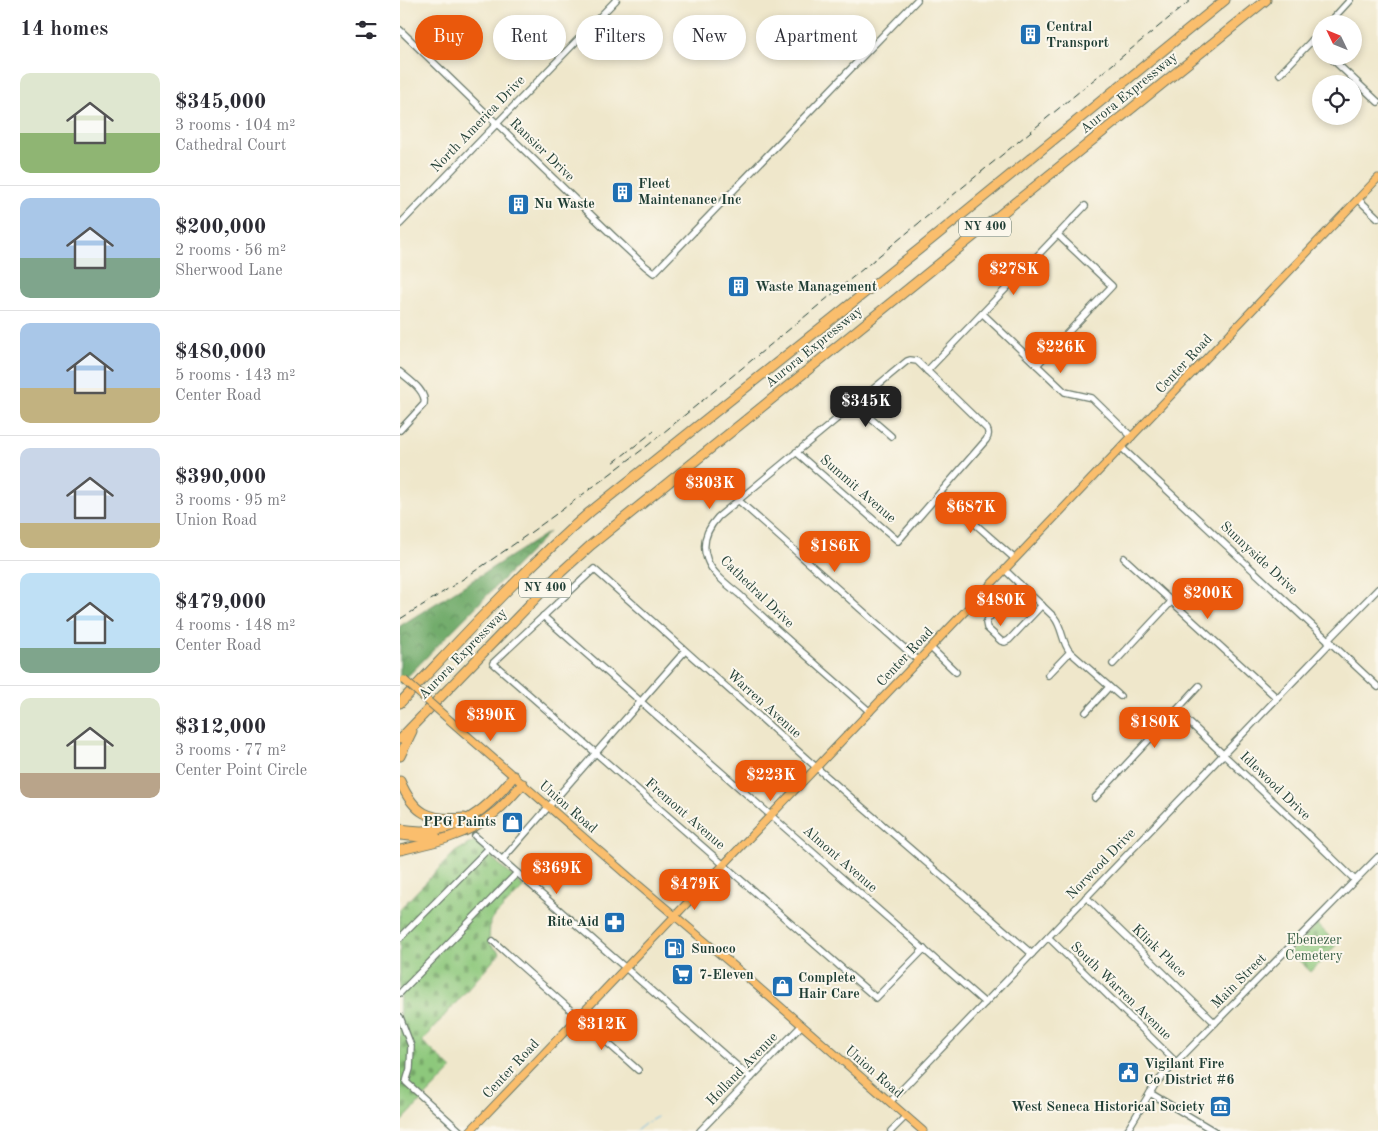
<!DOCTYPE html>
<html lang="en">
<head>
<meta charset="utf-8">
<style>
	:root { --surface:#fff; --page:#f7f7f7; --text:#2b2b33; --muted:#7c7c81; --line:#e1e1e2; --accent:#ea580c }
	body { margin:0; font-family:"Old Standard TT",serif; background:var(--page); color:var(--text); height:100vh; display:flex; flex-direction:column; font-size:19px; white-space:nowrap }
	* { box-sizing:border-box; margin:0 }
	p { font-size:16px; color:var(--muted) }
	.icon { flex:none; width:28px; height:28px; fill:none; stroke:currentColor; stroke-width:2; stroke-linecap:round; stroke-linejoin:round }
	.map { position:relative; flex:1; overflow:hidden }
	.details { display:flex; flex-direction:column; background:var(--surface); width:400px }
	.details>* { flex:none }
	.top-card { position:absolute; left:15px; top:15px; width:475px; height:45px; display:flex; gap:10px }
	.needle { width:32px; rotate:313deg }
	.controls { position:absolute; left:912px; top:15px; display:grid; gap:10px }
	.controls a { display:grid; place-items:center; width:50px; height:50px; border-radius:50%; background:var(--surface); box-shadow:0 2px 8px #0003; font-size:25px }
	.price { position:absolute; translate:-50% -42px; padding:0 11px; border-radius:10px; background:var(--accent); color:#fff; font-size:16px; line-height:32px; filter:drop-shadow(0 1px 2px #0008) }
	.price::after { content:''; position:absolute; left:50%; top:30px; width:15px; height:11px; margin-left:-8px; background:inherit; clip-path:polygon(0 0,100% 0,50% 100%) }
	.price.selected { background:#222; color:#fff }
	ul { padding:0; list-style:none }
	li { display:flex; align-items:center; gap:15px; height:125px; padding:0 20px }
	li+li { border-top:1px solid var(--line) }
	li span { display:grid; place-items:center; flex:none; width:140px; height:100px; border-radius:10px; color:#555 }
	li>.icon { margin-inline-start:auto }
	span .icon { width:60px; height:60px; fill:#fffc; stroke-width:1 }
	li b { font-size:21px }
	h2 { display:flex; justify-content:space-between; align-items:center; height:60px; padding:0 20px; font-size:21px }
	.chip { padding:0 18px; border-radius:22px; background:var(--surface); box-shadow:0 2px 8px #0003; font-size:18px; line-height:45px }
	.chip.selected { background:var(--accent); color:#fff }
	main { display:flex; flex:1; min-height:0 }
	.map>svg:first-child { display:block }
</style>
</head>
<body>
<main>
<section class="details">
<h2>14 homes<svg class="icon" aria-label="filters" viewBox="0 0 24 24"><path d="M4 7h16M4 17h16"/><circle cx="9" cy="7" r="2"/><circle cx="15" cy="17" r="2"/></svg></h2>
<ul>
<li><span style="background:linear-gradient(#dfe7d0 60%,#8fb573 0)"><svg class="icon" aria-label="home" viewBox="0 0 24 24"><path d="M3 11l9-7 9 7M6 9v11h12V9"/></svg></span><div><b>$345,000</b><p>3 rooms · 104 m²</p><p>Cathedral Court</p></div></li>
<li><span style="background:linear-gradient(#a9c7e8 60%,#7fa58c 0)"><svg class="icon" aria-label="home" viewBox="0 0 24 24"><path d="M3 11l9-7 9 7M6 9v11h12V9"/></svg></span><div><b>$200,000</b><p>2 rooms · 56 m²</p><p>Sherwood Lane</p></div></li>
<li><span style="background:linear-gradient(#a9c7e8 65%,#c2b280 0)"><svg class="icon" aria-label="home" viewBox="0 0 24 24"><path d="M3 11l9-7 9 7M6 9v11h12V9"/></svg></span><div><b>$480,000</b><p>5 rooms · 143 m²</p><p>Center Road</p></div></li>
<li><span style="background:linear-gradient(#c9d6e8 75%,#c2b280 0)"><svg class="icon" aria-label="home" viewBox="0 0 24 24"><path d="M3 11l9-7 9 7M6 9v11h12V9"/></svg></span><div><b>$390,000</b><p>3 rooms · 95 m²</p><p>Union Road</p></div></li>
<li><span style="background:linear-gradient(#bfe0f5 75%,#7fa58c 0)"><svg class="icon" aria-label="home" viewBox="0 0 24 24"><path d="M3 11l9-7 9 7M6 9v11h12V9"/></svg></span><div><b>$479,000</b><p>4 rooms · 148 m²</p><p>Center Road</p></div></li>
<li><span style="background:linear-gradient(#dfe7d0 75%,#b9a48a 0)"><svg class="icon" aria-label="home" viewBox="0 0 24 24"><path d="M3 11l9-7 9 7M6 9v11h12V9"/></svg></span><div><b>$312,000</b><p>3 rooms · 77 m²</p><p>Center Point Circle</p></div></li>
</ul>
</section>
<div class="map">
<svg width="978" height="1131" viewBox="0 0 978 1131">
	<defs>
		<pattern id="forest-crowns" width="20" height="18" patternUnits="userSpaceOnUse" patternTransform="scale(1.25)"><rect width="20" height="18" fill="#72ac6c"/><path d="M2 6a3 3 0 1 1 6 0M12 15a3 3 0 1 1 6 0" fill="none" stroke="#5d8d5a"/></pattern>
		<pattern id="cemetery-stones" width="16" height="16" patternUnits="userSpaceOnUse" patternTransform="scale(1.25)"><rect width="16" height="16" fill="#8dc87c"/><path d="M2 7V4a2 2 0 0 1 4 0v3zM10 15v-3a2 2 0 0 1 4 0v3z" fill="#73a466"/></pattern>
	</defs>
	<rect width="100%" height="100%" fill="#fbf7ec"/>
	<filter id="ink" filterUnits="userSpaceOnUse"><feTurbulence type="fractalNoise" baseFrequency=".02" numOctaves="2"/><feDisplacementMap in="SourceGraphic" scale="10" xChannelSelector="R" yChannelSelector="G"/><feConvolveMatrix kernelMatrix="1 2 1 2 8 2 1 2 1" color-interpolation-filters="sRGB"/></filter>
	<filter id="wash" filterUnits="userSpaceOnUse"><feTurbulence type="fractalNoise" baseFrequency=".0096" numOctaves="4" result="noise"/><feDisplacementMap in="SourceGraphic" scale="20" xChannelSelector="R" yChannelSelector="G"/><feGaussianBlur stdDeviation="1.12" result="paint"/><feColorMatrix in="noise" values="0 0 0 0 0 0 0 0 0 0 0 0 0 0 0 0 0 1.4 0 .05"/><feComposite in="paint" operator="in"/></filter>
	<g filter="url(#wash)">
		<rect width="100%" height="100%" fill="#efe7cb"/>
		<polygon fill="url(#forest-crowns)" stroke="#487450" points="149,532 0,684 0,626"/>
		<g fill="url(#cemetery-stones)" stroke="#568258">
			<polygon points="74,841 124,887 90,921 89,943 100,953 22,1041 52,1069 0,1123 0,909 55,852"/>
			<polygon points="917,924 937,944 911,972 890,952"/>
		</g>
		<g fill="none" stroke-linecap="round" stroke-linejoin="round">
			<polyline stroke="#6bbae6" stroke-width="1" points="236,1131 246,1123 257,1117"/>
		</g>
	</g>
	<g filter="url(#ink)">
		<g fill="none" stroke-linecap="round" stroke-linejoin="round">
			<defs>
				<g id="minor">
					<polyline points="928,24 950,0"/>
					<polyline points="0,30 213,236 245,266 254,273 517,0"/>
					<polyline points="912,40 921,49"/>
					<polyline points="929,56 978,102"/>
					<polyline points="880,74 921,31"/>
					<polyline points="958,199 978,218"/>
					<polyline points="0,224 216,0"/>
					<polyline points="583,314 665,392 692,398 732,437"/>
					<polyline points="637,365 712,286 658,235"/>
					<polyline points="527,371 685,206"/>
					<path d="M0,372C9,380 27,391 24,404L0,430"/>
					<polyline points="454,404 491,436"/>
					<polyline points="722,448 978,687"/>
					<path d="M396,452L498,541L586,440C589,436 589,433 587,429L517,361L510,360L507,361L318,517C307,529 301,543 307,559C312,574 328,585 340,595C382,636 427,673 470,712"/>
					<polyline points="540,493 615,559"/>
					<polyline points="338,500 519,661"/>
					<polyline points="724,558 877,698"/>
					<path d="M605,570L654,617C663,628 661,641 670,652L720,696"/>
					<polyline points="620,584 588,619 586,623 587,628 601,641 605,642 609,640 642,605"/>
					<polyline points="143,616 585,1003"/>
					<polyline points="928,640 978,589"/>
					<polyline points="531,648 556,672"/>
					<polyline points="713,664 772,601"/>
					<polyline points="648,675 670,652"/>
					<polyline points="777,711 893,820 955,880"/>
					<polyline points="686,712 709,687"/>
					<polyline points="695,798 799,686"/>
					<polyline points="75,836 351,1078"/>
					<polyline points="102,860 285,651"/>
					<polyline points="686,897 815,1023"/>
					<polyline points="648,937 777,1063"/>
					<polyline points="0,938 89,848"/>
					<polyline points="93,941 238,1070"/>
					<polyline points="524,949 476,998 93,663 194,569 417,768 632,954"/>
					<polyline points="0,993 117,873"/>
					<polyline points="0,1017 11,1046 10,1069 6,1082 60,1131"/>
					<polyline points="750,1093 814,1131"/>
					<polyline points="490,1102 931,642"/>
					<polyline points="300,1131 402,1025"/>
					<polyline points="491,1131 506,1116"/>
					<polyline points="727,1131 756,1083 978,857"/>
				</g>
				<g id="major">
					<polyline points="46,717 229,877 334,966 523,1131"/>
					<polyline points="70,1131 978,178"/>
				</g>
				<g id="highway">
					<path d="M0,703C62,638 122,571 190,512L522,247L825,0"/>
					<polyline points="0,739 159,574 191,545 866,0"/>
					<polyline points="0,756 12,731"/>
					<path d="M0,781C14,814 29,821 64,818"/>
					<path d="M0,829C52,838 83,815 114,776"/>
					<polyline points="0,835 21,837 36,837"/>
					<path d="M0,850C31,843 68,835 93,814C104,806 113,794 123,784"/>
				</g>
			</defs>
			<use href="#minor" stroke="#687869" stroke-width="8"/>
			<use href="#major" stroke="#687869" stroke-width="9"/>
			<use href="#highway" stroke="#687869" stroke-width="11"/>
			<use href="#minor" stroke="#fff" stroke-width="5.5"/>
			<use href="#major" stroke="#fabe6d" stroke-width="7"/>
			<use href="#highway" stroke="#fabe6d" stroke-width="9"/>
			<g stroke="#1f3d34" stroke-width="1" stroke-dasharray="8 4" stroke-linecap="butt">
				<polyline points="213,463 254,431"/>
				<path d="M0,619C86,567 167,507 247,446L791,0"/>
			</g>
			<defs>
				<polyline id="major-bridge" points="4,680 46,717"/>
			</defs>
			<use href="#major-bridge" stroke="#687869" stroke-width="9" stroke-linecap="butt"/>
			<use href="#major-bridge" stroke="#fabe6d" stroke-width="7"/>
		</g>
	</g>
	<defs>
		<symbol id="building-square" viewBox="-11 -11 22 22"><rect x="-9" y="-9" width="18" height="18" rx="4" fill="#1f6fb2" stroke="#fbf7ec"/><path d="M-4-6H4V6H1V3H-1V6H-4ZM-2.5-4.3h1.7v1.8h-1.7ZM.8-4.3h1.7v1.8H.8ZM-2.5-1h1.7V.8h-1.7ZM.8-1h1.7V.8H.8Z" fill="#fff"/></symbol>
		<symbol id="shop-square" viewBox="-11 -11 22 22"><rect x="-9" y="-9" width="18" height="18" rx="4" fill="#1f6fb2" stroke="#fbf7ec"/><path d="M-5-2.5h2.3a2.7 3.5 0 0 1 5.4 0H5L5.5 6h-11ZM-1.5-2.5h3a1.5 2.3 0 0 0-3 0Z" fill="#fff"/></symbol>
		<symbol id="pharmacy-square" viewBox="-11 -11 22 22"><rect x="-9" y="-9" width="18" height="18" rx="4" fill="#1f6fb2" stroke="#fbf7ec"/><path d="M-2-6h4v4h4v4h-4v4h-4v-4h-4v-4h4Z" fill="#fff"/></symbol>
		<symbol id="fuel-square" viewBox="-11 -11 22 22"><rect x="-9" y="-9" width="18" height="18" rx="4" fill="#1f6fb2" stroke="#fbf7ec"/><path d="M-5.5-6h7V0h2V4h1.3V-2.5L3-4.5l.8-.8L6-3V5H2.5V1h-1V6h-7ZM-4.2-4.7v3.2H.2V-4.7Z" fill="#fff"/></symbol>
		<symbol id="supermarket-square" viewBox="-11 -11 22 22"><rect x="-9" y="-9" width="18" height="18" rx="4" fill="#1f6fb2" stroke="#fbf7ec"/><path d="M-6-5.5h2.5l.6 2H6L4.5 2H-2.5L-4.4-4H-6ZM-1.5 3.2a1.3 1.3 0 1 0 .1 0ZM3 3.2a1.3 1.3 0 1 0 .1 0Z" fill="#fff"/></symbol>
		<symbol id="civic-square" viewBox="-11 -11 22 22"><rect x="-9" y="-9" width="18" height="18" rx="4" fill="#1f6fb2" stroke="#fbf7ec"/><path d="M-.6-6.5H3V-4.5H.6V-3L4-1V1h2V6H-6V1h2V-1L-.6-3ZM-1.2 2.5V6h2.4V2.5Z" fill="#fff"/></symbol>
		<symbol id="museum-square" viewBox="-11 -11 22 22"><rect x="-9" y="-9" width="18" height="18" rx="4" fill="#1f6fb2" stroke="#fbf7ec"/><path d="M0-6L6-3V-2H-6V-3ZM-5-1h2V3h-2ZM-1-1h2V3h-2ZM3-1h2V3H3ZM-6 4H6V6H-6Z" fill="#fff"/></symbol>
	</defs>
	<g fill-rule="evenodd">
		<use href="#building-square" x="618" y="22" width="25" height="25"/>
		<use href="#building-square" x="210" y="180" width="25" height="25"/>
		<use href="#building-square" x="106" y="192" width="25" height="25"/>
		<use href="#building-square" x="326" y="274" width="25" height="25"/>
		<use href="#shop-square" x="100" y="810" width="25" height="25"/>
		<use href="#pharmacy-square" x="202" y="910" width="25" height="25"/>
		<use href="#fuel-square" x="262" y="936" width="25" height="25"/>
		<use href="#supermarket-square" x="270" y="962" width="25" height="25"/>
		<use href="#shop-square" x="370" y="974" width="25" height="25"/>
		<use href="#civic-square" x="716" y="1060" width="25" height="25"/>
		<use href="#museum-square" x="808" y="1094" width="25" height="25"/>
	</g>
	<g text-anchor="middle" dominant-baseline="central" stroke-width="4" stroke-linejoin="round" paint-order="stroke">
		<g fill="#fbf7ec" stroke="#61756b" stroke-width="1">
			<rect x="559" y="217.5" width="52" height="19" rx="4"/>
			<rect x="119" y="578.5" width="52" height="19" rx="4"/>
		</g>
		<g font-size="12" font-weight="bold" fill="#1f3d34">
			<text x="585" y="227">NY 400</text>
			<text x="145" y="588">NY 400</text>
		</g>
		<g font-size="14" font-weight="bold" fill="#1f3d34" stroke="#fbf7ec" text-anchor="start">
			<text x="646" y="27">Central<tspan x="646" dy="16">Transport</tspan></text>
			<text x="238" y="184">Fleet<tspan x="238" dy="16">Maintenance Inc</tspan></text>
			<text x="134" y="204">Nu Waste</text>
			<text x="355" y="287">Waste Management</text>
			<text x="96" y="822" text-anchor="end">PPG Paints</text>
			<text x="199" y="922" text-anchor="end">Rite Aid</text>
			<text x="291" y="949">Sunoco</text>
			<text x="299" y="975">7-Eleven</text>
			<text x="398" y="978">Complete<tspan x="398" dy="16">Hair Care</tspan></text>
			<text x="744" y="1064">Vigilant Fire<tspan x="744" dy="16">Co District #6</tspan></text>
			<text x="805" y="1107" text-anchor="end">West Seneca Historical Society</text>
		</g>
		<g font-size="14" fill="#1f3d34" stroke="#fbf7ec">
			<text transform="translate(729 93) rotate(-39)">Aurora Expressway</text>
			<text transform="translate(78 124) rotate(-46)">North America Drive</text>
			<text transform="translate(142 150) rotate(44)">Ransier Drive</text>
			<text transform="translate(414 347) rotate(-39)">Aurora Expressway</text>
			<text transform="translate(784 364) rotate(-47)">Center Road</text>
			<text transform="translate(458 489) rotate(41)">Summit Avenue</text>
			<text transform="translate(859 558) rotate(43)">Sunnyside Drive</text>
			<text transform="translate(357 592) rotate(44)">Cathedral Drive</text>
			<text transform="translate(63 654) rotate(-46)">Aurora Expressway</text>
			<text transform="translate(505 657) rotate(-47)">Center Road</text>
			<text transform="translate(364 704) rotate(42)">Warren Avenue</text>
			<text transform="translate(875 786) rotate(44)">Idlewood Drive</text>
			<text transform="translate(168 807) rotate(41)">Union Road</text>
			<text transform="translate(285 814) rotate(41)">Fremont Avenue</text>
			<text transform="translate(440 859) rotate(41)">Almont Avenue</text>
			<text transform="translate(701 864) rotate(-46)">Norwood Drive</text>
			<text transform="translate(759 951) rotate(44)">Klink Place</text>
			<text transform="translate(839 981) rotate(-45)">Main Street</text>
			<text transform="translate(721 991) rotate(44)">South Warren Avenue</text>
			<text transform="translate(111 1069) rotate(-47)">Center Road</text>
			<text transform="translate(342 1069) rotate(-46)">Holland Avenue</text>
			<text transform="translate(474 1072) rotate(41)">Union Road</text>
		</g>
		<g font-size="14" fill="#3a6046" stroke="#fbf7ec">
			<text x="914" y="940">Ebenezer<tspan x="914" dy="16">Cemetery</tspan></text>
		</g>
	</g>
</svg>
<div class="controls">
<a><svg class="needle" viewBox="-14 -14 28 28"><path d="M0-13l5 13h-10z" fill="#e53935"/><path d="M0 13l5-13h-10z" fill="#7c7c81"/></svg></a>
<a><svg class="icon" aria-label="locate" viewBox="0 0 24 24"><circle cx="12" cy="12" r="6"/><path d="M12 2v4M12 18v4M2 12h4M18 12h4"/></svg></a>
</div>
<b class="price" style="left:614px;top:296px">$278K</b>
<b class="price" style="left:661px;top:374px">$226K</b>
<b class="price selected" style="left:466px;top:428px">$345K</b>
<b class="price" style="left:310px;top:510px">$303K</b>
<b class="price" style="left:571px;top:534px">$687K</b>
<b class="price" style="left:435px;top:573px">$186K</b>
<b class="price" style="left:808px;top:620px">$200K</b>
<b class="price" style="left:601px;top:627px">$480K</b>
<b class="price" style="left:91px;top:742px">$390K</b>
<b class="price" style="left:755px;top:749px">$180K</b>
<b class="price" style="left:371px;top:802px">$223K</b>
<b class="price" style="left:157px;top:895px">$369K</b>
<b class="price" style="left:295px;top:911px">$479K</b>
<b class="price" style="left:202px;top:1051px">$312K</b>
<div class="top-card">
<a class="chip selected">Buy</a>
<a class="chip">Rent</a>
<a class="chip">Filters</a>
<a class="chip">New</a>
<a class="chip">Apartment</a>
</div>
</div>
</main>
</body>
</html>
